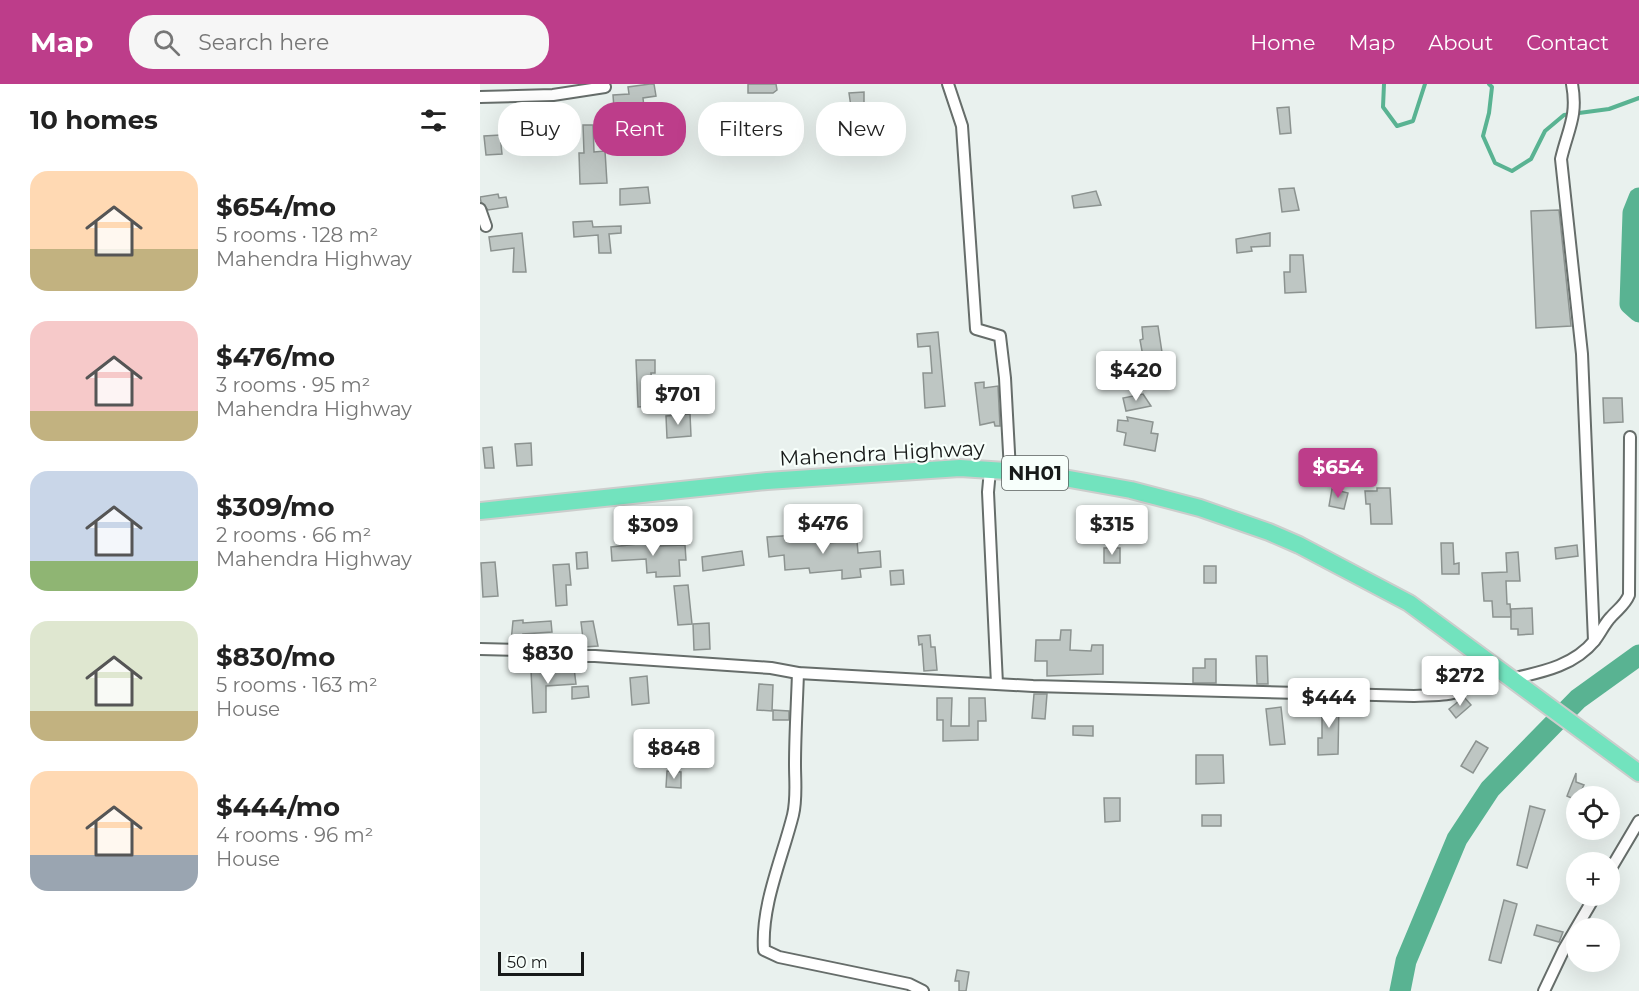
<!DOCTYPE html>
<html lang="en">
<head>
<meta charset="utf-8">
<style>
	:root { --surface:#fff; --page:#f6f6f6; --text:#222; --muted:#767676; --accent:#bd3d8a }
	body { margin:0; font-family:Montserrat,sans-serif; background:var(--page); color:var(--text); height:100vh; display:flex; flex-direction:column; font-size:22px; white-space:nowrap }
	* { box-sizing:border-box; margin:0 }
	p { font-size:20px; color:var(--muted) }
	.icon { flex:none; width:33px; height:33px; fill:none; stroke:currentColor; stroke-width:2; stroke-linecap:round; stroke-linejoin:round }
	.map { position:relative; flex:1; overflow:hidden }
	.side { display:flex; flex-direction:column; background:var(--surface); width:480px }
	.side>* { flex:none }
	.guide { position:absolute; left:18px; top:18px; width:570px; height:54px; display:flex; gap:12px }
	.tools { position:absolute; left:1086px; top:702px; display:grid; gap:12px }
	.tools a { display:grid; place-items:center; width:54px; height:54px; border-radius:50%; background:var(--surface); box-shadow:0 6px 24px #0002; font-size:30px }
	.scale { position:absolute; left:18px; bottom:15px; width:86px; box-sizing:border-box; padding-left:6px; border:3px solid #171a19; border-top:0; font-size:16px; line-height:21px; white-space:nowrap; color:#171a19; -webkit-text-stroke:4px #f7fffb; paint-order:stroke }
	.price { position:absolute; translate:-50% -51px; padding:0 14px; border-radius:6px; background:#fff; color:#222; font-size:20px; line-height:39px; filter:drop-shadow(0 2px 3px #0008) }
	.price::after { content:''; position:absolute; left:50%; top:36px; width:18px; height:14px; margin-left:-9px; background:inherit; clip-path:polygon(0 0,100% 0,50% 100%) }
	.price.current { background:var(--accent); color:#fff }
	ul { padding:0; list-style:none }
	li { display:flex; align-items:center; gap:18px; height:150px; padding:0 30px }
	li span { display:grid; place-items:center; flex:none; width:168px; height:120px; border-radius:18px; color:#555 }
	li>.icon { margin-inline-start:auto }
	span .icon { width:72px; height:72px; fill:#fffc; stroke-width:1 }
	li b { font-size:26px }
	h2 { display:flex; justify-content:space-between; align-items:center; height:72px; padding:0 30px; font-size:26px }
	.tag { padding:0 21px; border-radius:24px; background:var(--surface); box-shadow:0 6px 24px #0002; font-size:21px; line-height:54px }
	.tag.current { background:var(--accent); color:#fff }
	header { display:flex; align-items:center; gap:36px; box-sizing:border-box; height:84px; padding:0 30px; background:var(--accent); color:#fff }
	header strong { font-size:28px }
	nav { display:flex; gap:33px; margin-inline-start:auto; font-size:21px }
	.search { width:420px; height:54px; background:var(--page); display:flex; align-items:center; gap:15px; box-sizing:border-box; padding:0 21px; border-radius:24px; color:var(--muted); font-size:22px }
	main { display:flex; flex:1; min-height:0 }
	.map>svg:first-child { display:block }
</style>
</head>
<body>
<header>
<strong>Map</strong>
<div class="search"><svg class="icon" aria-label="search" viewBox="0 0 24 24"><circle cx="10" cy="10" r="6"/><path d="M15 15l6 6"/></svg>Search here</div>
<nav><a>Home</a><a>Map</a><a>About</a><a>Contact</a></nav>
</header>
<main>
<section class="side">
<h2>10 homes<svg class="icon" aria-label="filters" viewBox="0 0 24 24"><path d="M4 7h16M4 17h16"/><circle cx="9" cy="7" r="2"/><circle cx="15" cy="17" r="2"/></svg></h2>
<ul>
<li><span style="background:linear-gradient(#ffd9b3 65%,#c2b280 0)"><svg class="icon" aria-label="home" viewBox="0 0 24 24"><path d="M3 11l9-7 9 7M6 9v11h12V9"/></svg></span><div><b>$654/mo</b><p>5 rooms · 128 m²</p><p>Mahendra Highway</p></div></li>
<li><span style="background:linear-gradient(#f6c9c9 75%,#c2b280 0)"><svg class="icon" aria-label="home" viewBox="0 0 24 24"><path d="M3 11l9-7 9 7M6 9v11h12V9"/></svg></span><div><b>$476/mo</b><p>3 rooms · 95 m²</p><p>Mahendra Highway</p></div></li>
<li><span style="background:linear-gradient(#c9d6e8 75%,#8fb573 0)"><svg class="icon" aria-label="home" viewBox="0 0 24 24"><path d="M3 11l9-7 9 7M6 9v11h12V9"/></svg></span><div><b>$309/mo</b><p>2 rooms · 66 m²</p><p>Mahendra Highway</p></div></li>
<li><span style="background:linear-gradient(#dfe7d0 75%,#c2b280 0)"><svg class="icon" aria-label="home" viewBox="0 0 24 24"><path d="M3 11l9-7 9 7M6 9v11h12V9"/></svg></span><div><b>$830/mo</b><p>5 rooms · 163 m²</p><p>House</p></div></li>
<li><span style="background:linear-gradient(#ffd9b3 70%,#9aa5b1 0)"><svg class="icon" aria-label="home" viewBox="0 0 24 24"><path d="M3 11l9-7 9 7M6 9v11h12V9"/></svg></span><div><b>$444/mo</b><p>4 rooms · 96 m²</p><p>House</p></div></li>
</ul>
</section>
<div class="map">
<svg width="1159" height="907" viewBox="0 0 1159 907">
	<rect width="100%" height="100%" fill="#e9f1ee"/>
	<g fill="none" stroke-linecap="round" stroke-linejoin="round">
		<g stroke="#59b392" stroke-width="4">
			<polyline points="904,0 903,23 917,42 933,37 945,0"/>
			<polyline points="1009,0 1012,3 1009,29 1003,52 1015,79 1032,87 1051,75 1065,47 1084,31 1129,25 1159,14"/>
		</g>
		<g stroke="#59b392" stroke-width="21">
			<polyline points="1159,114 1153,129 1150,220 1159,228"/>
			<polyline points="920,907 926,877 977,755 1010,705 1098,615 1159,571"/>
		</g>
	</g>
	<g fill="#bec6c3" stroke="#8c9390" stroke-width="1.5">
		<polygon points="170,0 174,0 176,12 163,14 166,43 142,46 140,24 134,24 133,11 149,10 148,3"/>
		<polygon points="268,0 296,0 297,6 293,9 268,9"/>
		<polygon points="384,8 384,21 371,23 369,9"/>
		<polygon points="809,23 811,49 800,50 797,24"/>
		<polygon points="103,41 113,41 114,68 125,67 127,99 100,100 99,69 104,69"/>
		<polygon points="20,51 22,70 6,71 4,52"/>
		<polygon points="168,103 170,119 140,121 140,105"/>
		<polygon points="814,104 819,126 802,128 799,105"/>
		<polygon points="616,107 621,121 594,124 592,112"/>
		<polygon points="18,110 19,114 26,113 28,123 8,126 1,118 0,113"/>
		<polygon points="1079,126 1091,242 1056,244 1051,127"/>
		<polygon points="112,137 113,143 141,142 141,149 129,150 131,169 119,169 118,151 94,153 93,138"/>
		<polygon points="42,149 46,188 33,188 34,164 11,167 9,153"/>
		<polygon points="790,149 790,162 771,163 772,167 757,169 756,155"/>
		<polygon points="810,171 823,171 826,208 805,209 804,188 810,188"/>
		<polygon points="678,242 683,275 664,278 660,256 663,255 662,243"/>
		<polygon points="458,248 465,322 445,324 443,289 452,289 450,262 438,263 437,250"/>
		<polygon points="156,276 175,276 175,289 171,289 174,322 158,323"/>
		<polygon points="504,298 504,304 518,302 520,342 515,342 514,338 500,341 495,299"/>
		<polygon points="663,310 671,322 646,327 643,314"/>
		<polygon points="1123,314 1142,314 1143,338 1124,339"/>
		<polygon points="210,330 211,352 187,354 186,332"/>
		<polygon points="647,333 673,338 671,349 678,350 675,367 644,361 646,349 637,347 638,336 648,337"/>
		<polygon points="51,359 52,381 37,382 35,360"/>
		<polygon points="12,363 14,384 5,384 3,364"/>
		<polygon points="897,404 910,404 912,440 891,440 890,420 886,420 885,407 897,407"/>
		<polygon points="852,405 868,409 864,425 849,422"/>
		<polygon points="317,451 318,455 345,453 346,459 377,457 378,469 400,467 401,483 380,485 381,493 362,495 362,486 330,489 329,484 305,486 304,471 289,473 287,453"/>
		<polygon points="176,458 177,462 205,461 206,476 199,476 200,492 176,493 176,488 167,489 166,475 132,477 131,463"/>
		<polygon points="961,459 973,459 974,480 979,479 979,490 962,490"/>
		<polygon points="1097,461 1098,472 1076,475 1075,464"/>
		<rect x="624" y="464" width="16" height="15"/>
		<polygon points="262,467 264,481 223,487 222,473"/>
		<polygon points="107,468 108,484 97,485 96,469"/>
		<polygon points="1038,468 1040,497 1026,497 1027,520 1030,520 1031,533 1013,533 1012,517 1004,517 1002,489 1027,488 1026,469"/>
		<polygon points="15,478 18,512 3,513 1,479"/>
		<polygon points="89,480 91,501 86,501 87,521 76,522 73,481"/>
		<rect x="724" y="482" width="12" height="17"/>
		<polygon points="423,486 424,500 411,501 410,487"/>
		<polygon points="208,501 212,540 198,541 194,502"/>
		<polygon points="1052,524 1053,550 1038,551 1038,545 1031,545 1031,525"/>
		<polygon points="43,536 43,539 71,537 72,548 43,550 44,558 31,558 33,537"/>
		<polygon points="113,537 118,562 104,563 101,538"/>
		<polygon points="229,539 230,565 214,566 213,540"/>
		<polygon points="581,546 591,546 590,566 611,567 612,561 623,561 623,590 567,592 567,577 555,577 556,556 580,556"/>
		<polygon points="450,551 451,563 455,563 457,586 444,587 442,560 439,561 438,552"/>
		<polygon points="776,572 787,572 788,600 777,600"/>
		<polygon points="725,575 736,575 736,599 713,599 713,584 725,584"/>
		<polygon points="94,584 96,600 66,602 66,628 53,629 51,586"/>
		<polygon points="167,592 169,619 152,621 150,594"/>
		<polygon points="279,600 293,601 292,627 277,626"/>
		<polygon points="108,602 109,613 92,615 92,603"/>
		<polygon points="554,610 567,610 565,635 552,634"/>
		<polygon points="984,613 991,621 976,634 969,625"/>
		<polygon points="457,614 472,614 471,642 489,642 489,614 505,614 506,637 498,637 498,656 463,657 463,636 457,636"/>
		<polygon points="842,617 859,618 858,670 838,671 838,654 842,654"/>
		<polygon points="801,623 805,660 790,661 786,625"/>
		<polygon points="293,626 309,627 309,636 293,636"/>
		<polygon points="593,642 613,642 613,652 593,651"/>
		<polygon points="996,657 1008,664 993,689 981,682"/>
		<polygon points="716,671 743,671 744,699 716,700"/>
		<polygon points="187,687 201,688 201,704 186,703"/>
		<polygon points="1096,689 1096,698 1104,701 1096,716 1087,712"/>
		<polygon points="624,714 640,714 640,737 625,738"/>
		<polygon points="1050,722 1065,726 1047,784 1037,781"/>
		<rect x="722" y="731" width="19" height="11"/>
		<polygon points="1024,816 1037,820 1021,879 1009,876"/>
		<polygon points="1057,841 1083,848 1079,858 1054,851"/>
		<polygon points="477,886 489,888 486,907 479,907 479,897 475,897"/>
	</g>
	<g fill="none" stroke-linecap="round" stroke-linejoin="round">
		<defs>
			<g id="minor">
				<polyline points="468,0 482,42 496,245 520,252 525,294 530,387"/>
				<path d="M1092,0C1098,32 1088,45 1081,75L1102,270L1114,557"/>
				<polyline points="0,13 73,11 125,3"/>
				<polyline points="0,125 6,142"/>
				<polyline points="510,386 508,408 517,600"/>
				<path d="M0,565L46,566L79,572H115L291,584L318,589L553,602L934,612C977,610 982,614 1008,577"/>
				<path d="M318,589C317,620 315,650 315,681C315,698 317,714 313,731C302,775 281,821 284,866L299,873L429,900L443,907"/>
				<path d="M1031,595C1062,588 1094,582 1115,556C1121,548 1125,539 1131,533C1138,525 1145,521 1149,511L1150,353"/>
				<polyline points="1130,786 1159,737"/>
				<polyline points="1064,907 1084,865 1115,812"/>
			</g>
			<polyline id="trunk" points="0,427 287,397 480,384 556,389 651,406 720,424 789,448 819,461 929,519 1159,689"/>
		</defs>
		<use href="#minor" stroke="#666d6a" stroke-width="14"/>
		<use href="#trunk" stroke="#cccdcc" stroke-width="20"/>
		<use href="#minor" stroke="#fff" stroke-width="10"/>
		<use href="#trunk" stroke="#72e3be" stroke-width="16"/>
	</g>
	<g text-anchor="middle" dominant-baseline="central" stroke-width="4.5" stroke-linejoin="round" paint-order="stroke">
		<rect fill="#f7fffb" stroke="#5a5f5d" stroke-width="1.5" x="522" y="372" width="66" height="34" rx="4.5"/>
		<g font-size="20" font-weight="bold" fill="#171a19">
			<text x="555" y="389">NH01</text>
		</g>
		<g font-size="21" fill="#171a19" stroke="#f7fffb">
			<text transform="translate(402 369) rotate(-3)">Mahendra Highway</text>
		</g>
	</g>
</svg>
<div class="tools">
<a><svg class="icon" aria-label="locate" viewBox="0 0 24 24"><circle cx="12" cy="12" r="6"/><path d="M12 2v4M12 18v4M2 12h4M18 12h4"/></svg></a>
<a>+</a>
<a>−</a>
</div>
<div class="scale">50 m</div>
<b class="price" style="left:656px;top:318px">$420</b>
<b class="price" style="left:198px;top:342px">$701</b>
<b class="price current" style="left:858px;top:415px">$654</b>
<b class="price" style="left:343px;top:471px">$476</b>
<b class="price" style="left:632px;top:472px">$315</b>
<b class="price" style="left:173px;top:473px">$309</b>
<b class="price" style="left:68px;top:601px">$830</b>
<b class="price" style="left:980px;top:623px">$272</b>
<b class="price" style="left:849px;top:645px">$444</b>
<b class="price" style="left:194px;top:696px">$848</b>
<div class="guide">
<a class="tag">Buy</a>
<a class="tag current">Rent</a>
<a class="tag">Filters</a>
<a class="tag">New</a>
</div>
</div>
</main>
</body>
</html>
